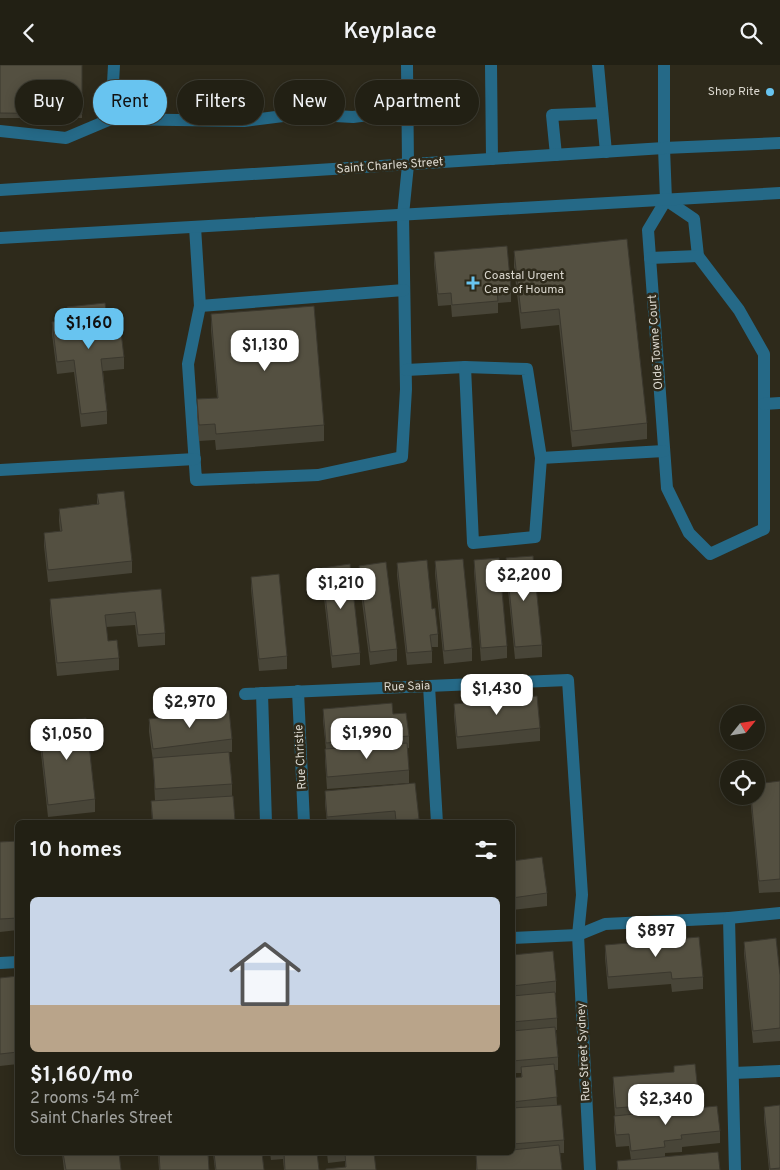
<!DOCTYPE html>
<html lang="en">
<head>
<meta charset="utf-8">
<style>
	:root { --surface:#222014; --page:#2e2d22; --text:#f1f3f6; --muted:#a2a3a0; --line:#3f3e34; --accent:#68c4f0 }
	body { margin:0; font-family:Overpass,sans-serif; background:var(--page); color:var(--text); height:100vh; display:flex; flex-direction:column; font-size:19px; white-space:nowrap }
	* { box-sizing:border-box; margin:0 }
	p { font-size:16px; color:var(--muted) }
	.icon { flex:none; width:28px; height:28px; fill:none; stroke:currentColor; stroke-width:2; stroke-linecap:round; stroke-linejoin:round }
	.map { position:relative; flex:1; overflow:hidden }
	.drawer { position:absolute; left:15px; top:755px; width:500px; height:335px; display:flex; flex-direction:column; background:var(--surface); border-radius:8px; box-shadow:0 2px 12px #0003,0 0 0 1px var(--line) }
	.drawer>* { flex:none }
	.banner { position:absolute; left:15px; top:15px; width:500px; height:45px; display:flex; gap:10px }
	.needle { width:32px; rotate:60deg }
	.buttons { position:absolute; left:720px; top:640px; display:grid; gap:10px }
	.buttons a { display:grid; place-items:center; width:45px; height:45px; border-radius:50%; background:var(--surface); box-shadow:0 2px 12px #0003,0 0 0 1px var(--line); font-size:25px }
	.price { position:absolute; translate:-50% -42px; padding:0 11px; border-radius:10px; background:#fff; color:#222; font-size:16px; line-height:32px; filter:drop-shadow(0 1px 2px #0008) }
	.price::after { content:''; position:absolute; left:50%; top:30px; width:15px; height:11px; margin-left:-8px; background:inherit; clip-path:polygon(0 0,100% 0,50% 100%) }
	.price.selected { background:var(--accent); color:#111 }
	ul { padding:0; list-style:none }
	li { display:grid; align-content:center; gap:10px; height:265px; padding:0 15px }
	li span { display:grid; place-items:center; height:155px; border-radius:8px; color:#555 }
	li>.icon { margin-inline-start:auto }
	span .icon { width:90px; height:90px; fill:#fffc; stroke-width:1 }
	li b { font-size:21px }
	h2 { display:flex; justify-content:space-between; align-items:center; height:60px; padding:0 15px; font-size:21px }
	.chip { padding:0 18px; border-radius:22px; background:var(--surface); box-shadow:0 2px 12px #0003,0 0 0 1px var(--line); font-size:18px; line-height:45px }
	.chip.selected { background:var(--accent); color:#111 }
	header { display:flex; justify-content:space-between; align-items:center; height:65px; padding:0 15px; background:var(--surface); font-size:22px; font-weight:600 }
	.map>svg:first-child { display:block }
</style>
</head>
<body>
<header><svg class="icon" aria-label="back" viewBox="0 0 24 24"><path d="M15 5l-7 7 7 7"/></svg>Keyplace<svg class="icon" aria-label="search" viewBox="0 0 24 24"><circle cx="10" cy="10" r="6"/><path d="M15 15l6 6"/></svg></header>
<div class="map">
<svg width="780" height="1105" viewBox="0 0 780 1105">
	<rect width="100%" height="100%" fill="#2e2a1b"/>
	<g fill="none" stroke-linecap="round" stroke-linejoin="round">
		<g stroke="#256987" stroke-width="12">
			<polyline points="114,0 111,54 244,56 299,49 353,52 408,45"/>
			<polyline points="491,0 492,94"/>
			<polyline points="598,0 606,87"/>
			<polyline points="664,0 664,83 666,135"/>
			<polyline points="0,66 66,73 111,54"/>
			<polyline points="556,90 552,50 602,48"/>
			<polyline points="0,125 664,83 780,78"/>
			<polygon points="666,135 694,154 698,191 739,245 764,289 764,464 710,489 689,468 667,423 648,165"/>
			<polyline points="195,162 200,241 188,299 196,415 318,410 402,392 406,324 403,150 408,100 407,0"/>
			<polyline points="0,173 780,128"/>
			<polyline points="650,193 698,191"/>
			<polyline points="200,241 404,225"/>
			<polyline points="406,305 465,302"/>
			<polyline points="764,339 780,338"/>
			<polyline points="541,393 535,472 473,478 465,302 527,304 541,393 664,386"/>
			<polyline points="0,405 195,394"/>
			<polyline points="429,621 437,758"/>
			<polyline points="298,626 304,758"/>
			<polyline points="262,628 266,758"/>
			<polyline points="245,629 568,615 582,830 578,870 590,1105"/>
			<polyline points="512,873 578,870 605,859 729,853"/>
			<polyline points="0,898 18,897"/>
			<polyline points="733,1008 780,1006"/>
			<polyline points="735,1105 729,853 780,848"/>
		</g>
	</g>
	<g fill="#484538">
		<rect x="0" y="0" width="82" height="53"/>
		<polygon points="514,186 647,358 647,374 572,382 559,260 521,264 514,202"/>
		<polygon points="434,187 511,224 511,237 498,238 498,248 452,252 451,240 438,241 434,199"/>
		<polygon points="67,242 107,253 124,292 124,304 103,306 107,346 107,359 81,362 74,307 57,309 52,269 52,257 67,255"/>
		<polygon points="211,249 324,360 324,376 216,385 215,375 199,376 197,350 197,334 217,333 211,265"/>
		<polygon points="97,429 132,496 132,508 48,517 44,481 44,468 60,466 59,456 59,444 97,439"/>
		<polygon points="506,493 542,580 542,592 515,594 506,505"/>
		<polygon points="474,495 507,581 507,593 481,596 474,507"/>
		<polygon points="435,496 472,583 472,596 444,599 435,509"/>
		<polygon points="397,498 438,569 438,582 432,582 432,598 407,600 397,510"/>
		<polygon points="359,501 397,584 397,596 370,600 359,513"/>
		<polygon points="322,503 360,588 360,600 332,603 322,515"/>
		<polygon points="251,512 287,591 287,604 259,606 251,524"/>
		<polygon points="161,524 165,568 165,580 138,582 135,560 106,562 108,576 119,593 119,605 57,611 50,547 50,534"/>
		<polygon points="454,639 540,663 540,676 457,684 454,651"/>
		<polygon points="323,644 393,649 409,671 409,683 407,683 409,705 409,718 327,724 325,696 325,684 326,684 323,656"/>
		<polygon points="149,654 232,674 232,687 229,687 232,719 232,731 233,731 235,758 152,758 151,736 155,736 153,696 149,667"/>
		<polygon points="39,658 95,734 95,747 48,752 39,670"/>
		<polygon points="780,716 780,827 759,828 750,731 756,731"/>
		<polygon points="415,718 419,758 327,758 325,739 325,726"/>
		<polygon points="18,776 18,865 0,867 0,777"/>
		<polygon points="512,796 547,828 547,841 512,845"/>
		<polygon points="744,877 780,910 780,976 753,978 744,889"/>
		<polygon points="605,880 703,912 703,924 672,927 671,919 608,924 605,893"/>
		<polygon points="512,890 556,916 556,928 555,928 557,953 557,965 556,965 558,992 558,1005 555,1005 557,1040 564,1075 564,1088 560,1088 562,1105 476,1105 476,1089 480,1088 512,1088 512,1013 521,1012 521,1008 512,1008"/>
		<polygon points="18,911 18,999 0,1001 0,913"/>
		<polygon points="674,1001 699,1036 699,1043 720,1066 720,1078 682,1082 682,1087 665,1088 665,1092 720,1105 617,1105 617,1096 631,1095 629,1081 616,1082 614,1064 614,1051 615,1051 613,1025 613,1012 674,1007"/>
		<polygon points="780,1040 780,1105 769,1105 764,1054 764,1042"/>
		<polygon points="62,1088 119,1088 121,1105 64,1105"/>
		<polygon points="158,1088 208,1088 209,1105 159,1105"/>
		<polygon points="213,1088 262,1088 264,1105 215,1105"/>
		<polygon points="270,1088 317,1088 319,1105 284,1105 283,1094 271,1095"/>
		<polygon points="327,1088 374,1088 345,1102 345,1096 328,1098"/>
	</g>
	<g fill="#545041" stroke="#3b382e">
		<polygon points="0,0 82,0 82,49 0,48"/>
		<polygon points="627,174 647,358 572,366 559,244 521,248 514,186"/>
		<polygon points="507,181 511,224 497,226 498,236 452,240 451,228 438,229 434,187"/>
		<polygon points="105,238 107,253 119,251 124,292 101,294 107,346 81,349 74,295 57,297 52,257 68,255 67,242"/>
		<polygon points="314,241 324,360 216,369 215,359 199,360 197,334 218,333 211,249"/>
		<polygon points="124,426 132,496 48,505 44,468 62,466 59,444 99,439 97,429"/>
		<polygon points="533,491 542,580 515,582 506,493"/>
		<polygon points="499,493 507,581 481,583 474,495"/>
		<polygon points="463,494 472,583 444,586 435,496"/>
		<polygon points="427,495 432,544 435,543 438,569 430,570 432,586 407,588 397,498"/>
		<polygon points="386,497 397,584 370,587 359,501"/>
		<polygon points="350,499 360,588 332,591 322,503"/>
		<polygon points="279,509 287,591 259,594 251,512"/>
		<polygon points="161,524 165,568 138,570 135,547 105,550 108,576 117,575 119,593 57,598 50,534"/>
		<polygon points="537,631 540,663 457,672 454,639"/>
		<polygon points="392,638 393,649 406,648 409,671 326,678 323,644"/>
		<polygon points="229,645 232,674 153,684 149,654"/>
		<polygon points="86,653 95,734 48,740 39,658"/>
		<polygon points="407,678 409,705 327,712 325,684"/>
		<polygon points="229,687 232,719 155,724 153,693"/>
		<polygon points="780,716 780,814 759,816 751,731 756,731 756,719"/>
		<polygon points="415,718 419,754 396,756 395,746 327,752 325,726"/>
		<polygon points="233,731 235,756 219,758 153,758 151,736"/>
		<polygon points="18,776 18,853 0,854 0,777"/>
		<polygon points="542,792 547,828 512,833 512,796"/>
		<polygon points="699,872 703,912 672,914 671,907 608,912 605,880"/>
		<polygon points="776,873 780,910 780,963 753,966 744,877"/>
		<polygon points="553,886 556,916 512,921 512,890"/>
		<polygon points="18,911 18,987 0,989 0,913"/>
		<polygon points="555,927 557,953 512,957 512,931"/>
		<polygon points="555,962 558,992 512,996 512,966"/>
		<polygon points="554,999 557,1032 512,1037 512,1013 522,1012 521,1002"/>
		<polygon points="695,999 699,1036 616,1043 613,1012 674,1007 674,1001"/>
		<polygon points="561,1040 564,1075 512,1079 512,1043"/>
		<polygon points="780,1040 780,1103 770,1104 764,1042"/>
		<polygon points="717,1041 720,1066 681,1070 682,1074 664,1076 665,1082 631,1086 629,1069 616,1070 614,1051"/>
		<polygon points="559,1080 562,1105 477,1105 476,1089 488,1088 512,1088 512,1085"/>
		<polygon points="718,1087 720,1105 618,1105 617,1096"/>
		<polygon points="63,1088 119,1088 121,1105 66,1105"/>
		<polygon points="159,1088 208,1088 209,1105 160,1105"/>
		<polygon points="214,1088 262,1088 264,1105 216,1105"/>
		<polygon points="284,1088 317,1088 319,1105 285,1105"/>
		<polygon points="345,1088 374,1088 376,1105 326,1105 326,1104 346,1102"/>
	</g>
	<g fill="#68c4f0" stroke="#2e2a1b" stroke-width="2">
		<circle cx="770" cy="27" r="5"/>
		<path d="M470.5 210.5h5v5h5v5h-5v5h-5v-5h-5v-5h5z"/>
	</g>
	<g text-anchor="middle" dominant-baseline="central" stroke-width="5" stroke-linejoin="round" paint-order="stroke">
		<g font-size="12" fill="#dcd9d0" stroke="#2e2a1b" text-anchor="end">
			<text x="760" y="27">Shop Rite</text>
			<text x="484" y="211" text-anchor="start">Coastal Urgent<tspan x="484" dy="14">Care of Houma</tspan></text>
		</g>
		<g font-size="12" fill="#dcd9d0" stroke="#2e2a1b">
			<text transform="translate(390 101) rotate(-4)">Saint Charles Street</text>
			<text transform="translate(656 277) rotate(-94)">Olde Towne Court</text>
			<text transform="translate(407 622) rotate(-2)">Rue Saia</text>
			<text transform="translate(301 692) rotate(-93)">Rue Christie</text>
			<text transform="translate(584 987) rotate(-93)">Rue Street Sydney</text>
		</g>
	</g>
</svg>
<div class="buttons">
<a><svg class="needle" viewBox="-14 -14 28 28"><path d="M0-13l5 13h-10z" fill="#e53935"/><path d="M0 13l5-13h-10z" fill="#a2a3a0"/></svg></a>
<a><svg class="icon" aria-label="locate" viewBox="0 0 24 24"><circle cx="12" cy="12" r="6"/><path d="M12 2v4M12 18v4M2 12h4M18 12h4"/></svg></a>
</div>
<b class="price selected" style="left:89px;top:285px">$1,160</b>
<b class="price" style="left:265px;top:307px">$1,130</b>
<b class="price" style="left:524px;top:537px">$2,200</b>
<b class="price" style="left:341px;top:545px">$1,210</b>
<b class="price" style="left:497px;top:651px">$1,430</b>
<b class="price" style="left:190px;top:664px">$2,970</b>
<b class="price" style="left:367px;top:695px">$1,990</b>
<b class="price" style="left:67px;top:696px">$1,050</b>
<b class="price" style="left:656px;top:893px">$897</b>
<b class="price" style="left:666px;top:1061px">$2,340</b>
<div class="banner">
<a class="chip">Buy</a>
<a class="chip selected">Rent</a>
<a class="chip">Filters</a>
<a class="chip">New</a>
<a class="chip">Apartment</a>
</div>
<section class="drawer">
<h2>10 homes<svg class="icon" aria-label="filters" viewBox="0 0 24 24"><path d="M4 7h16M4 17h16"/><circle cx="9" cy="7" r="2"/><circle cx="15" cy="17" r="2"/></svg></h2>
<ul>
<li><span style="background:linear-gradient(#c9d6e8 70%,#b9a48a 0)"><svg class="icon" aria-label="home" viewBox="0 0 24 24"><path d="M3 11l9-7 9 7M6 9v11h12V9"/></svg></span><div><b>$1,160/mo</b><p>2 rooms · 54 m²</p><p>Saint Charles Street</p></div></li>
</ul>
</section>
</div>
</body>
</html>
